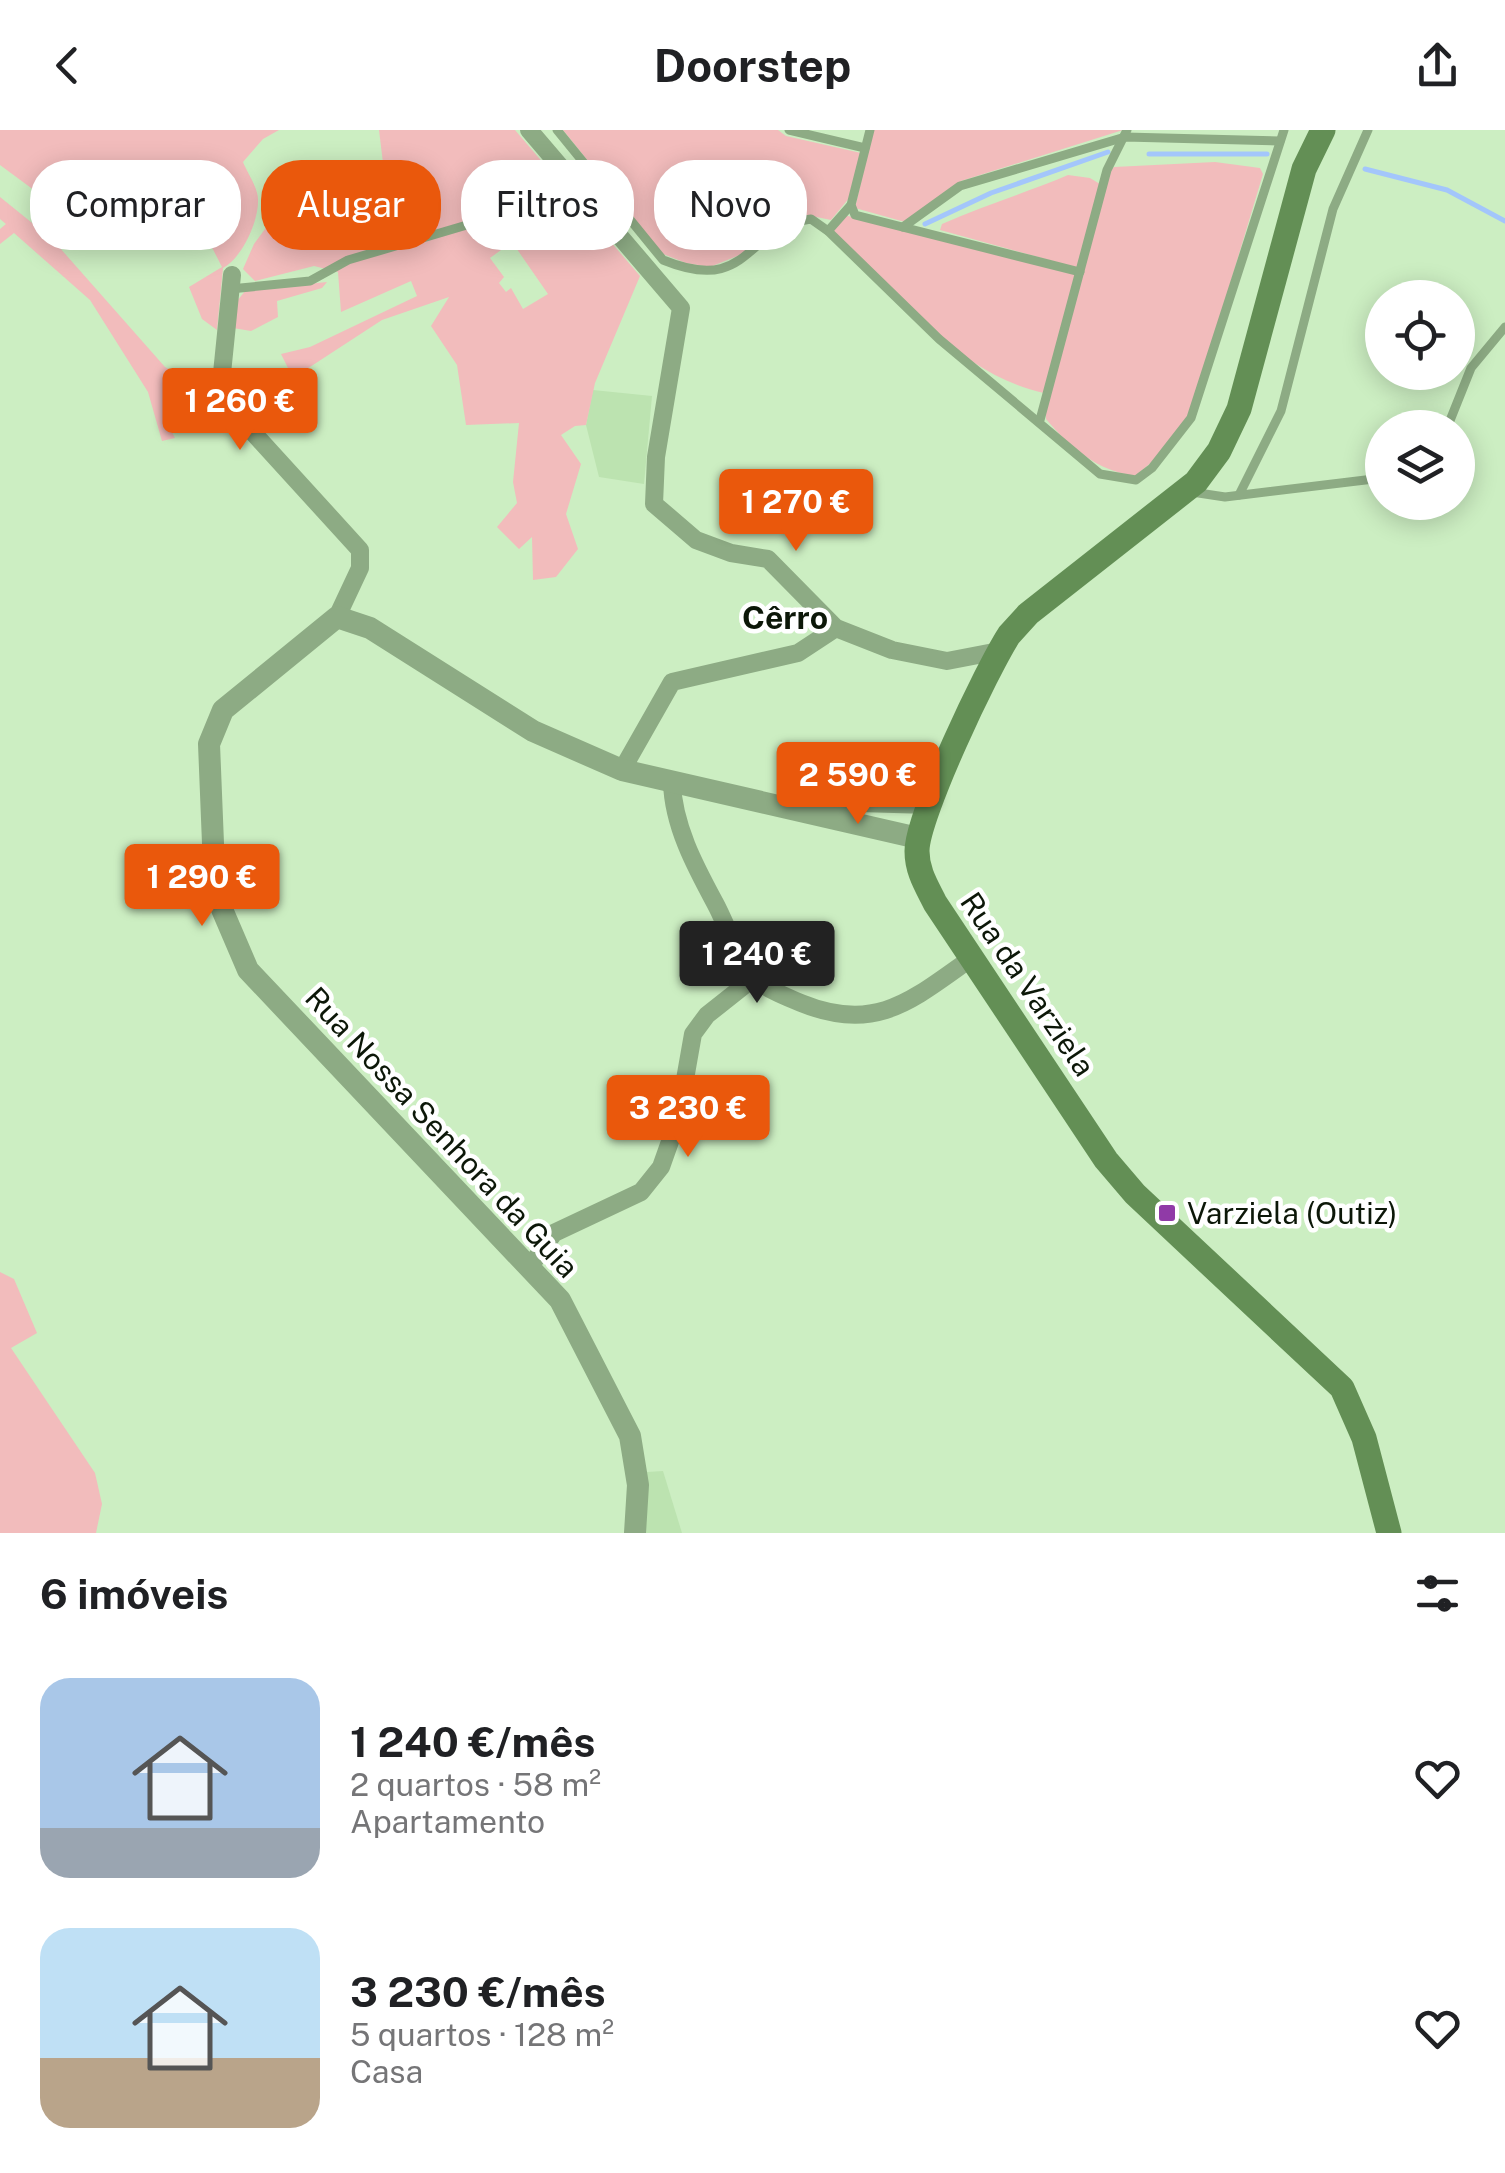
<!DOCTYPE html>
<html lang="pt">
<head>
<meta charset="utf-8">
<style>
	:root { --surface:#fff; --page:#f6f6f6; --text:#202124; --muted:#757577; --accent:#ea580c }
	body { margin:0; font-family:"Public Sans",sans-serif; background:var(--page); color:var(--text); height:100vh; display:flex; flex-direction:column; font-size:38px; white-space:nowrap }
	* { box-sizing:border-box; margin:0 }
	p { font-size:32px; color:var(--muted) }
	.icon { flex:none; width:55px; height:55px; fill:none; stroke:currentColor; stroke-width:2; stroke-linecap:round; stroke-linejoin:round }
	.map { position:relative; height:1403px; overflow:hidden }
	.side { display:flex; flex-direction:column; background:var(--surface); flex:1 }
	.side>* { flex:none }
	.guide { position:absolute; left:30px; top:30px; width:1000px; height:90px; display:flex; gap:20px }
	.buttons { position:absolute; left:1365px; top:150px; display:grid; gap:20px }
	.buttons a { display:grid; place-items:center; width:110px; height:110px; border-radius:50%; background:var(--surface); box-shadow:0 5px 25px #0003; font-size:50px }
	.price { position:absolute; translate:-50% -85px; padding:0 22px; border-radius:10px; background:var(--accent); color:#fff; font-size:32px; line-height:65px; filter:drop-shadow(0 2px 5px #0008) }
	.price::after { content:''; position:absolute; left:50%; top:60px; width:30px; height:22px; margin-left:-15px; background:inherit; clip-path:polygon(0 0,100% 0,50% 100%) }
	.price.current { background:#222; color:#fff }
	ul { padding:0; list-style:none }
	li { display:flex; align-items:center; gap:30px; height:250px; padding:0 40px }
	li span { display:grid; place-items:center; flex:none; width:280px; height:200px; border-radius:30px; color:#555 }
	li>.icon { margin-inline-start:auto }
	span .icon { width:120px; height:120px; fill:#fffc; stroke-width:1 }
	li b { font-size:42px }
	h2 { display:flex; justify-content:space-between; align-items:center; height:120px; padding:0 40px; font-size:42px }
	.chip { padding:0 35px; border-radius:40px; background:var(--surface); box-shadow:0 5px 25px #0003; font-size:35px; line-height:90px }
	.chip.current { background:var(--accent); color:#fff }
	header { display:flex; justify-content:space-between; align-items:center; height:130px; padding:0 40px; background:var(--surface); font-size:45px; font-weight:700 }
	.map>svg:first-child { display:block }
</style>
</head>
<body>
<header><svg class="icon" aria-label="back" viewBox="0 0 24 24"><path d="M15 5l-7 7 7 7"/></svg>Doorstep<svg class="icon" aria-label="share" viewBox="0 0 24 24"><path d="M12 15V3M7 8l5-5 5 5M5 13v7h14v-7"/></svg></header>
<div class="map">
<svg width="1505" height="1403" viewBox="0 0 1505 1403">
	<rect width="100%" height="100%" fill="#cceec2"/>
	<g fill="#bce3b0">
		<polygon points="593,260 652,266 644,354 599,347 586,295"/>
		<polygon points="663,1341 682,1403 644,1403 647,1342"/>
	</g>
	<g fill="#f2bcbc" fill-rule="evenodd">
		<path d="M0,0H279L263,9L243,32C247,42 258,58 258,69C259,91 242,128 223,138L217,200L202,189L189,157L222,137L199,92L182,99L173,85L190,75L175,49L141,71L164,108L159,110C130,88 123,90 88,100L0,35Z"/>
		<path d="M379,0H515L640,146L595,253L586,295L575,296L561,305L581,334L566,384L578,419L556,447L533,450L532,407L519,419L497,397L517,373L513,352L519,293L466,295L457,235L431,196L449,167L382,190L293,248L281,224L310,217L417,166L411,151L341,182L338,142L314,136L255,151L243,139L254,114L281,77L353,66L383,33ZM512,112L548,164L523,179L511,158L506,162L499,153L504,147L490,128Z"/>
		<polygon points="563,0 778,0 786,6 861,23 850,67 831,90 792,82 782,86 769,104 747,122 710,137 686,133 663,124"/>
		<polygon points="873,0 1123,0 961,51 905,92 855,78"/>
		<path d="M1215,32L1260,38L1263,44L1191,284L1153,331L1135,346C1098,341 1070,318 1046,289V282L1110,42L1114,37Z"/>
		<path d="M1068,45L1090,48L1100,54L1078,138L940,100L942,94C984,75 1026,63 1068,45Z"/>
		<polygon points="0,67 52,109 165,237 208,260 198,292 182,285 168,294 175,308 162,311 148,262 90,170 14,103 0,114 0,99 6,94 0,89"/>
		<path d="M844,85L1077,144L1044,263C957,244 894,161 833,102Z"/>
		<polygon points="327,152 322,158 277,171 278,187 251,201 233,198 232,177 246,160"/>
		<polygon points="0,1142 14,1149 37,1203 11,1218 95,1343 102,1374 96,1403 0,1403"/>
	</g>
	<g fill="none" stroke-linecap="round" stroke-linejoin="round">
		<g stroke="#a3c6fb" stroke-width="5">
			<polyline points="1149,24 1267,24"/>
			<polyline points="1365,39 1447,60 1505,91"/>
			<polyline points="925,94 991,63 1108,22"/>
		</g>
		<g stroke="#8dab84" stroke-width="9">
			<path d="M557,0L663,130C751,166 744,97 811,89L828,101L939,209L1100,344L1136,350L1152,338L1191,288L1284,0"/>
			<polyline points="789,0 865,18"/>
			<polyline points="870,0 851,75 855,85 1080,142"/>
			<polyline points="903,97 960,56 1125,7 1280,11"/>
			<polyline points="828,101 851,75"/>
			<polyline points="230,159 310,151 348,130 477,92"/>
			<polyline points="1040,290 1107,40 1127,0"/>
			<polyline points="1447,298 1471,238 1505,197"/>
			<polyline points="1192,362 1225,367 1382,348"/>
			<polyline points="1239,365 1281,281 1333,79 1368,0"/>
		</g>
		<g stroke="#8dab84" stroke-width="18">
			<polyline points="529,0 681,178 656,327 654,374 696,410 731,423 768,429 836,498 892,520 947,531 999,521"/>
			<polyline points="232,145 221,253 248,297 360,420 360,438 337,487"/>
			<polyline points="622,640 672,552 798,523 836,498"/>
			<path d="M672,652C673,695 695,736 715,773C727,795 737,828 754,847C765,859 787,867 801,873C877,904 913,869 973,827"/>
			<polyline points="789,671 929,675"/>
			<polyline points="531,1135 554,1103 641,1062 661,1037 678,989 693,904 707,885 755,847"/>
		</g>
		<polyline stroke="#8dab84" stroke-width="22" points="635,1403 638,1355 630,1306 560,1170 248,840 215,763 209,614 223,580 337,487 370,498 533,601 622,640 918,708"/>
		<path stroke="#638f55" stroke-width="25" d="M1323,0L1304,39L1239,279L1219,321L1196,352L1028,484L1009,505C987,539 917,686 917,721C917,741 926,755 935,773L1106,1030L1135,1064L1342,1258L1364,1308L1389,1403"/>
	</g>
	<rect fill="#903aa7" stroke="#fff" stroke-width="4" x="1157" y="1073" width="20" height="20" rx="5"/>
	<g text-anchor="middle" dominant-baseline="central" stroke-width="9" stroke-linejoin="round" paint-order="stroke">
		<g font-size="30" fill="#0c1708" stroke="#fff">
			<text transform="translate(1028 854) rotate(56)">Rua da Varziela</text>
			<text transform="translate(442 1002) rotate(47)">Rua Nossa Senhora da Guia</text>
		</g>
		<g font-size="30" fill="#0c1708" stroke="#fff" text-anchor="start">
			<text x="1187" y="1083">Varziela (Outiz)</text>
		</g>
		<g font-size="32" font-weight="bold" fill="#0c1708" stroke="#fff">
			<text x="785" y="487">Cêrro</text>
		</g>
	</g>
</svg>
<div class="buttons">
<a><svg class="icon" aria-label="locate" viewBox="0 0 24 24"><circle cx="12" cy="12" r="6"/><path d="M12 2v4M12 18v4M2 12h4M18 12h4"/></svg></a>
<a><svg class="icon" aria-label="layers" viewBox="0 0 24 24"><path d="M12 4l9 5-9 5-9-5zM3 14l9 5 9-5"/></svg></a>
</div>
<b class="price" style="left:240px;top:323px">1 260 €</b>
<b class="price" style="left:796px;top:424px">1 270 €</b>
<b class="price" style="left:858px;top:697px">2 590 €</b>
<b class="price" style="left:202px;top:799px">1 290 €</b>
<b class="price current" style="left:757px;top:876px">1 240 €</b>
<b class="price" style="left:688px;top:1030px">3 230 €</b>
<div class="guide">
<a class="chip">Comprar</a>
<a class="chip current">Alugar</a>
<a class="chip">Filtros</a>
<a class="chip">Novo</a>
</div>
</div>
<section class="side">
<h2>6 imóveis<svg class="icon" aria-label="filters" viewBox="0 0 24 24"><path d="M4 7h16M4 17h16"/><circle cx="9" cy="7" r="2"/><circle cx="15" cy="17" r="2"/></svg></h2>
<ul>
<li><span style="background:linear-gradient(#a9c7e8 75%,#9aa5b1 0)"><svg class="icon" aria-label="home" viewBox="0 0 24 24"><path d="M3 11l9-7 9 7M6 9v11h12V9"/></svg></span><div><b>1 240 €/mês</b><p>2 quartos · 58 m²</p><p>Apartamento</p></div><svg class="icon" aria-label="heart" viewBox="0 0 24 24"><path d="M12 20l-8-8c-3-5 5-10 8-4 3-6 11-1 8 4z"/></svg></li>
<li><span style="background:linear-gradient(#bfe0f5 65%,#b9a48a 0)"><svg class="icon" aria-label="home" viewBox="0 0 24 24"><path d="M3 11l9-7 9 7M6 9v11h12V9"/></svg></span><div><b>3 230 €/mês</b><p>5 quartos · 128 m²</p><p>Casa</p></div><svg class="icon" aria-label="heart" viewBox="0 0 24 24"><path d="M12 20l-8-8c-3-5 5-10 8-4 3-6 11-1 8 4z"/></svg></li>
</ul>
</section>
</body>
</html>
